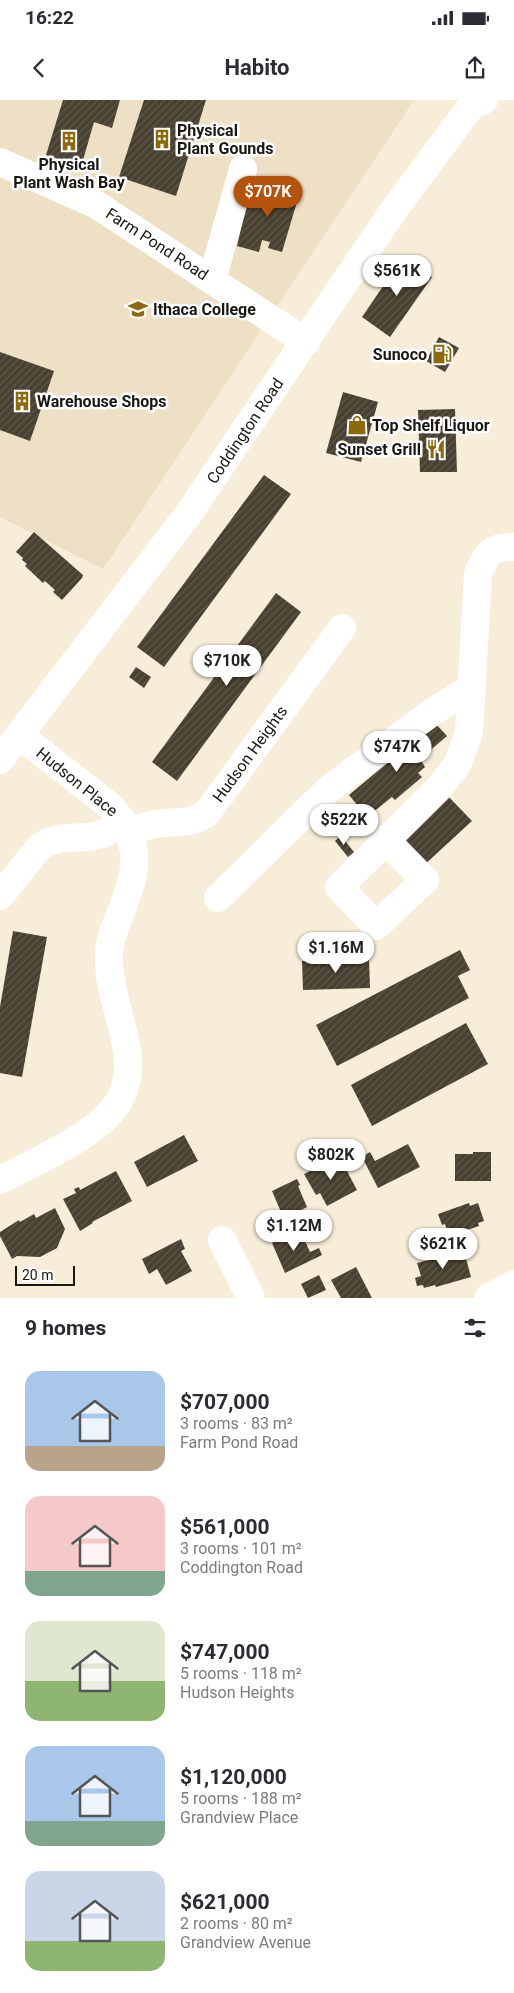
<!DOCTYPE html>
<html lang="en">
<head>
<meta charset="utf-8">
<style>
	:root { --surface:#fff; --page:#f2f2f3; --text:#2b2b33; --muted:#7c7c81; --accent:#b45309 }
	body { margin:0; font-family:Roboto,sans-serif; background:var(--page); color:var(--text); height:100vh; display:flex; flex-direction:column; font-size:19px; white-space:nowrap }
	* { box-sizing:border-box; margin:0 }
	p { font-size:16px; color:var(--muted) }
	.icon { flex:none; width:28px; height:28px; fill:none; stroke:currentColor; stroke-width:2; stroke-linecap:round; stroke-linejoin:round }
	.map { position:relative; height:1198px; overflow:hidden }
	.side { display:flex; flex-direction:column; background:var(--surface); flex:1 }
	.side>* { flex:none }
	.scale { position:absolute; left:15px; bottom:12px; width:60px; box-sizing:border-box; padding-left:5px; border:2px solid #1a1710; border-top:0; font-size:14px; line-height:18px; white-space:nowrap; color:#1a1710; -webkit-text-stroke:4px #fff; paint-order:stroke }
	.price { position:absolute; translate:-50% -42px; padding:0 11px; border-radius:18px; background:#fff; color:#222; font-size:16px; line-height:32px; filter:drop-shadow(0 1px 2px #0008) }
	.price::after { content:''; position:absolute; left:50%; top:30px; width:15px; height:11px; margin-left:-8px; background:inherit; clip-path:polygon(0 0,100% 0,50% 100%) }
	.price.on { background:var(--accent); color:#fff }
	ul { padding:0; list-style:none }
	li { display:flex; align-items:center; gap:15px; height:125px; padding:0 25px }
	li span { display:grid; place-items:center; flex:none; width:140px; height:100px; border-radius:15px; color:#555 }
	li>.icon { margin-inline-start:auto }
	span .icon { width:60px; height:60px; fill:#fffc; stroke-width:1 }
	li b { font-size:21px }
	h2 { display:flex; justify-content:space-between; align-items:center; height:60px; padding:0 25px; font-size:21px }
	.status { display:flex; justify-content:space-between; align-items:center; height:35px; padding:0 25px; background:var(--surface); direction:ltr }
	.status svg { height:14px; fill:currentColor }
	header { display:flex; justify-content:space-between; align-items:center; height:65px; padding:0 25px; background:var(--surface); font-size:22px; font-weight:700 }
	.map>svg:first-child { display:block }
</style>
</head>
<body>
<div class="status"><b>16:22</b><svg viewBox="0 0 49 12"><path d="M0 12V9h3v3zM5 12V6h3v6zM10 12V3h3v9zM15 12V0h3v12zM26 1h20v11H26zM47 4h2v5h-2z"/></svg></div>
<header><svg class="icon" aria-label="back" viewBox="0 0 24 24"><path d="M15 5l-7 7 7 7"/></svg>Habito<svg class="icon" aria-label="share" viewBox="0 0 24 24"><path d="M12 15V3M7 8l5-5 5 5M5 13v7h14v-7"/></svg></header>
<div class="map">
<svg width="514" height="1198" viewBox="0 0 514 1198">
	<defs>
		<pattern id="building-hatch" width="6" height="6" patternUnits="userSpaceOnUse" patternTransform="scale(1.25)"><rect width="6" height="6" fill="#484030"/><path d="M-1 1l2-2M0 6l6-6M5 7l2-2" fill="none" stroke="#5f584b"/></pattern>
	</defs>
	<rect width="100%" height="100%" fill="#f7edd9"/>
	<polygon fill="#ede0c5" points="0,0 414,0 103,469 0,417"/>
	<g fill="url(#building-hatch)">
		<polygon points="63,0 120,0 112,28 94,22 81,67 46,55"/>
		<polygon points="144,0 206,0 176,96 119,77"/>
		<polygon points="269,82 300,92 282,152 268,148 270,142 262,140 259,152 237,146 246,107 249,107 256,86 267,89"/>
		<polygon points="403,157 432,177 390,237 362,217"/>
		<polygon points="439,237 459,248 445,272 426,261"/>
		<polygon points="0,252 54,271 30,341 0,330"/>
		<polygon points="343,292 378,302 361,362 326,353"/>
		<polygon points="455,309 457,372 420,372 418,310"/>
		<polygon points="264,375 291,394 164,567 137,547"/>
		<polygon points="34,432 83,475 82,478 62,500 53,492 55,490 45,481 43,483 25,466 27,464 22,460 23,458 16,452"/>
		<polygon points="276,493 301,512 177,681 152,662"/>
		<polygon points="136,567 151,577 144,588 129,577"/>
		<polygon points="435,623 447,636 420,659 425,667 418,673 422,677 395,700 392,697 367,717 349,695"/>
		<polygon points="446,694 472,721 423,766 401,743"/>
		<polygon points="341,736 354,752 348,757 335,741"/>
		<polygon points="13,831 47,837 22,977 0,973 0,907"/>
		<polygon points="460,850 470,870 458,876 469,898 337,966 316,925"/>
		<polygon points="369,859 370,888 303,890 302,861"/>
		<polygon points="466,923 488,964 372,1026 351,985"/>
		<polygon points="184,1035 198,1061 147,1087 134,1062"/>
		<polygon points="408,1044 420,1067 378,1088 362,1057 370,1052 375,1061"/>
		<polygon points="473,1052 491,1052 491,1081 455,1081 455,1054 473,1054"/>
		<polygon points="339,1056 357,1090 327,1106 320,1093 316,1095 304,1074"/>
		<polygon points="116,1071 132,1101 92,1122 93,1123 80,1131 63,1099 76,1093 74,1089 79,1087 80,1090"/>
		<polygon points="297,1079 300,1085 298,1086 307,1107 284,1119 272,1091"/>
		<polygon points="469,1103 470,1106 478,1103 484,1121 478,1123 479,1126 449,1136 445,1124 442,1125 438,1114"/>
		<polygon points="55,1108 65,1129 57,1148 40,1157 17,1156 12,1159 0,1136 0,1132 19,1120 20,1122 34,1114 36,1118"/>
		<polygon points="301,1132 310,1152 319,1148 322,1155 285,1173 272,1143 280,1139 281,1141"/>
		<polygon points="181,1139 185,1149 181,1151 192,1171 166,1185 157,1169 149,1174 142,1159"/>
		<polygon points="464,1151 471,1177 436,1187 435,1185 424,1188 423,1185 417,1186 415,1178 421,1176 417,1163"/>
		<polygon points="356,1167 372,1198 341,1198 331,1180"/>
		<polygon points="319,1175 326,1190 308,1198 301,1184"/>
	</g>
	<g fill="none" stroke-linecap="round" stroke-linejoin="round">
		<g stroke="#fff" stroke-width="28">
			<polyline points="0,62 97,105 306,242"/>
			<polyline points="212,180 243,69"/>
			<polyline points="0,660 189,413 393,111 472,5 484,0"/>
			<path d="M129,732C138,729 147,725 156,724C176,721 190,725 207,713L342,528"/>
			<path d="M387,741L425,780L376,826L339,787L440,687L457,665L469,632L478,474C487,453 490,447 514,447"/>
			<path d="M0,796L39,748C58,731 85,743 107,732C112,729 118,724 122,720"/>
			<polyline points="218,798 329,689 431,613 472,587"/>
			<path d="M0,1080C35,1062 99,1035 119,1001C144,958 109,907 109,861C108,845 113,832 119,817C137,772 145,745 110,706L19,635"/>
			<polyline points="222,1140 251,1198"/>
			<polyline points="488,1198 514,1184"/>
		</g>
	</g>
	<defs>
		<symbol id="building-bare" viewBox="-9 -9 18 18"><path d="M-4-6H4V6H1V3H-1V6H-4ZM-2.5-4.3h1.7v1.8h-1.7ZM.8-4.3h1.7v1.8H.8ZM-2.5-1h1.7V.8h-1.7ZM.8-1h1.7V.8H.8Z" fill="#8c6a0b" stroke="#fff" stroke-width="2.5" paint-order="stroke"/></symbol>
		<symbol id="university-bare" viewBox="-9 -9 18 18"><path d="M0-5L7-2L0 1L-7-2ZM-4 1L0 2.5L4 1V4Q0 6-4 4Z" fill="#8c6a0b" stroke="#fff" stroke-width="2.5" paint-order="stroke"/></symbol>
		<symbol id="fuel-bare" viewBox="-9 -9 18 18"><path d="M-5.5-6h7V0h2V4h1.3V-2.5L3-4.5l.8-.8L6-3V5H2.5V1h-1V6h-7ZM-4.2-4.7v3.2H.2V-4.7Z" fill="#8c6a0b" stroke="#fff" stroke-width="2.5" paint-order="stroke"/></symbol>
		<symbol id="shop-bare" viewBox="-9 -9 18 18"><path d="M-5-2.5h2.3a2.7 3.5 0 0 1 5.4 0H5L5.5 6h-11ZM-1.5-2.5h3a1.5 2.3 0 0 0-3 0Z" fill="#8c6a0b" stroke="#fff" stroke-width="2.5" paint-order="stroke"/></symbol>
		<symbol id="restaurant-bare" viewBox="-9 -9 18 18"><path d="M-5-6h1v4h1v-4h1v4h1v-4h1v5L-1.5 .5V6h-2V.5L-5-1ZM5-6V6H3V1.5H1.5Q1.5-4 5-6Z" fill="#8c6a0b" stroke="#fff" stroke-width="2.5" paint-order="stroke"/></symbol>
	</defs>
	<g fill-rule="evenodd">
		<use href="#building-bare" x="148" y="25" width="28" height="28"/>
		<use href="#building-bare" x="55" y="27" width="28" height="28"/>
		<use href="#university-bare" x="124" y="195" width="28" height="28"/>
		<use href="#fuel-bare" x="428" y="240" width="28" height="28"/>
		<use href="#building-bare" x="8" y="287" width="28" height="28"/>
		<use href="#shop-bare" x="343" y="311" width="28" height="28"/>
		<use href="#restaurant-bare" x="422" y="335" width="28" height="28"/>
	</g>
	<g text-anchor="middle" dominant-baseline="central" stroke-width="5" stroke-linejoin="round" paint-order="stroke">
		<g font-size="16" font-weight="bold" fill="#1a1710" stroke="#fff" text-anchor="start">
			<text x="177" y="30">Physical<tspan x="177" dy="18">Plant Gounds</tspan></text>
			<text x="69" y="64" text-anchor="middle">Physical<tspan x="69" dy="18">Plant Wash Bay</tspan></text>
			<text x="153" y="209">Ithaca College</text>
			<text x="427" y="254" text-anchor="end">Sunoco</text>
			<text x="37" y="301">Warehouse Shops</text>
			<text x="372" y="325">Top Shelf Liquor</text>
			<text x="421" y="349" text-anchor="end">Sunset Grill</text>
		</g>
		<g font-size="16" fill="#1a1710" stroke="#fff">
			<text transform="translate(157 144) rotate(33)">Farm Pond Road</text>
			<text transform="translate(245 331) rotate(-56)">Coddington Road</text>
			<text transform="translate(250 654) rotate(-54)">Hudson Heights</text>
			<text transform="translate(77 682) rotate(39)">Hudson Place</text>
		</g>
	</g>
</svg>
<div class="scale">20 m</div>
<b class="price on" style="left:268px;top:118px">$707K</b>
<b class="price" style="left:397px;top:197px">$561K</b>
<b class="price" style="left:227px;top:587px">$710K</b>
<b class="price" style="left:397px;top:673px">$747K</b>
<b class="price" style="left:344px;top:746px">$522K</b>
<b class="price" style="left:336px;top:874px">$1.16M</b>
<b class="price" style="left:331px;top:1081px">$802K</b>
<b class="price" style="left:294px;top:1152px">$1.12M</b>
<b class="price" style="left:443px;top:1170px">$621K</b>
</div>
<section class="side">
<h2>9 homes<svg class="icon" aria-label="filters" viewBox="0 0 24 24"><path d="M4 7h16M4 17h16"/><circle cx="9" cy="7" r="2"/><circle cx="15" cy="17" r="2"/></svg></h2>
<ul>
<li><span style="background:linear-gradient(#a9c7e8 75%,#b9a48a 0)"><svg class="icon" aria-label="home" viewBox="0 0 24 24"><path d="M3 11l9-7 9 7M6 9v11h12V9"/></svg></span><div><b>$707,000</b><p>3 rooms · 83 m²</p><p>Farm Pond Road</p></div></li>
<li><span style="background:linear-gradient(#f6c9c9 75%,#7fa58c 0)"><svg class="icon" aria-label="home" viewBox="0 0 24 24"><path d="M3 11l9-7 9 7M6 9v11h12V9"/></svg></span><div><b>$561,000</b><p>3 rooms · 101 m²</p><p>Coddington Road</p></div></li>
<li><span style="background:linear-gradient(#dfe7d0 60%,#8fb573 0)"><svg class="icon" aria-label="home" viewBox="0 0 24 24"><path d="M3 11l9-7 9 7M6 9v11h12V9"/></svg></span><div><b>$747,000</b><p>5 rooms · 118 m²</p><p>Hudson Heights</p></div></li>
<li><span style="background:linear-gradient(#a9c7e8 75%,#7fa58c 0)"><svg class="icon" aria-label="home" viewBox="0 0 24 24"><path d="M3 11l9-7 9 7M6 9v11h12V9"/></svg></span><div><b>$1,120,000</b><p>5 rooms · 188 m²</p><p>Grandview Place</p></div></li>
<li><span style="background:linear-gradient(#c9d6e8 70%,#8fb573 0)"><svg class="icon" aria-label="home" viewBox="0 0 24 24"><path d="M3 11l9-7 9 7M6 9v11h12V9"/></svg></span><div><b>$621,000</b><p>2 rooms · 80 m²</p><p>Grandview Avenue</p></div></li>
</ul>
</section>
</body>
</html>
